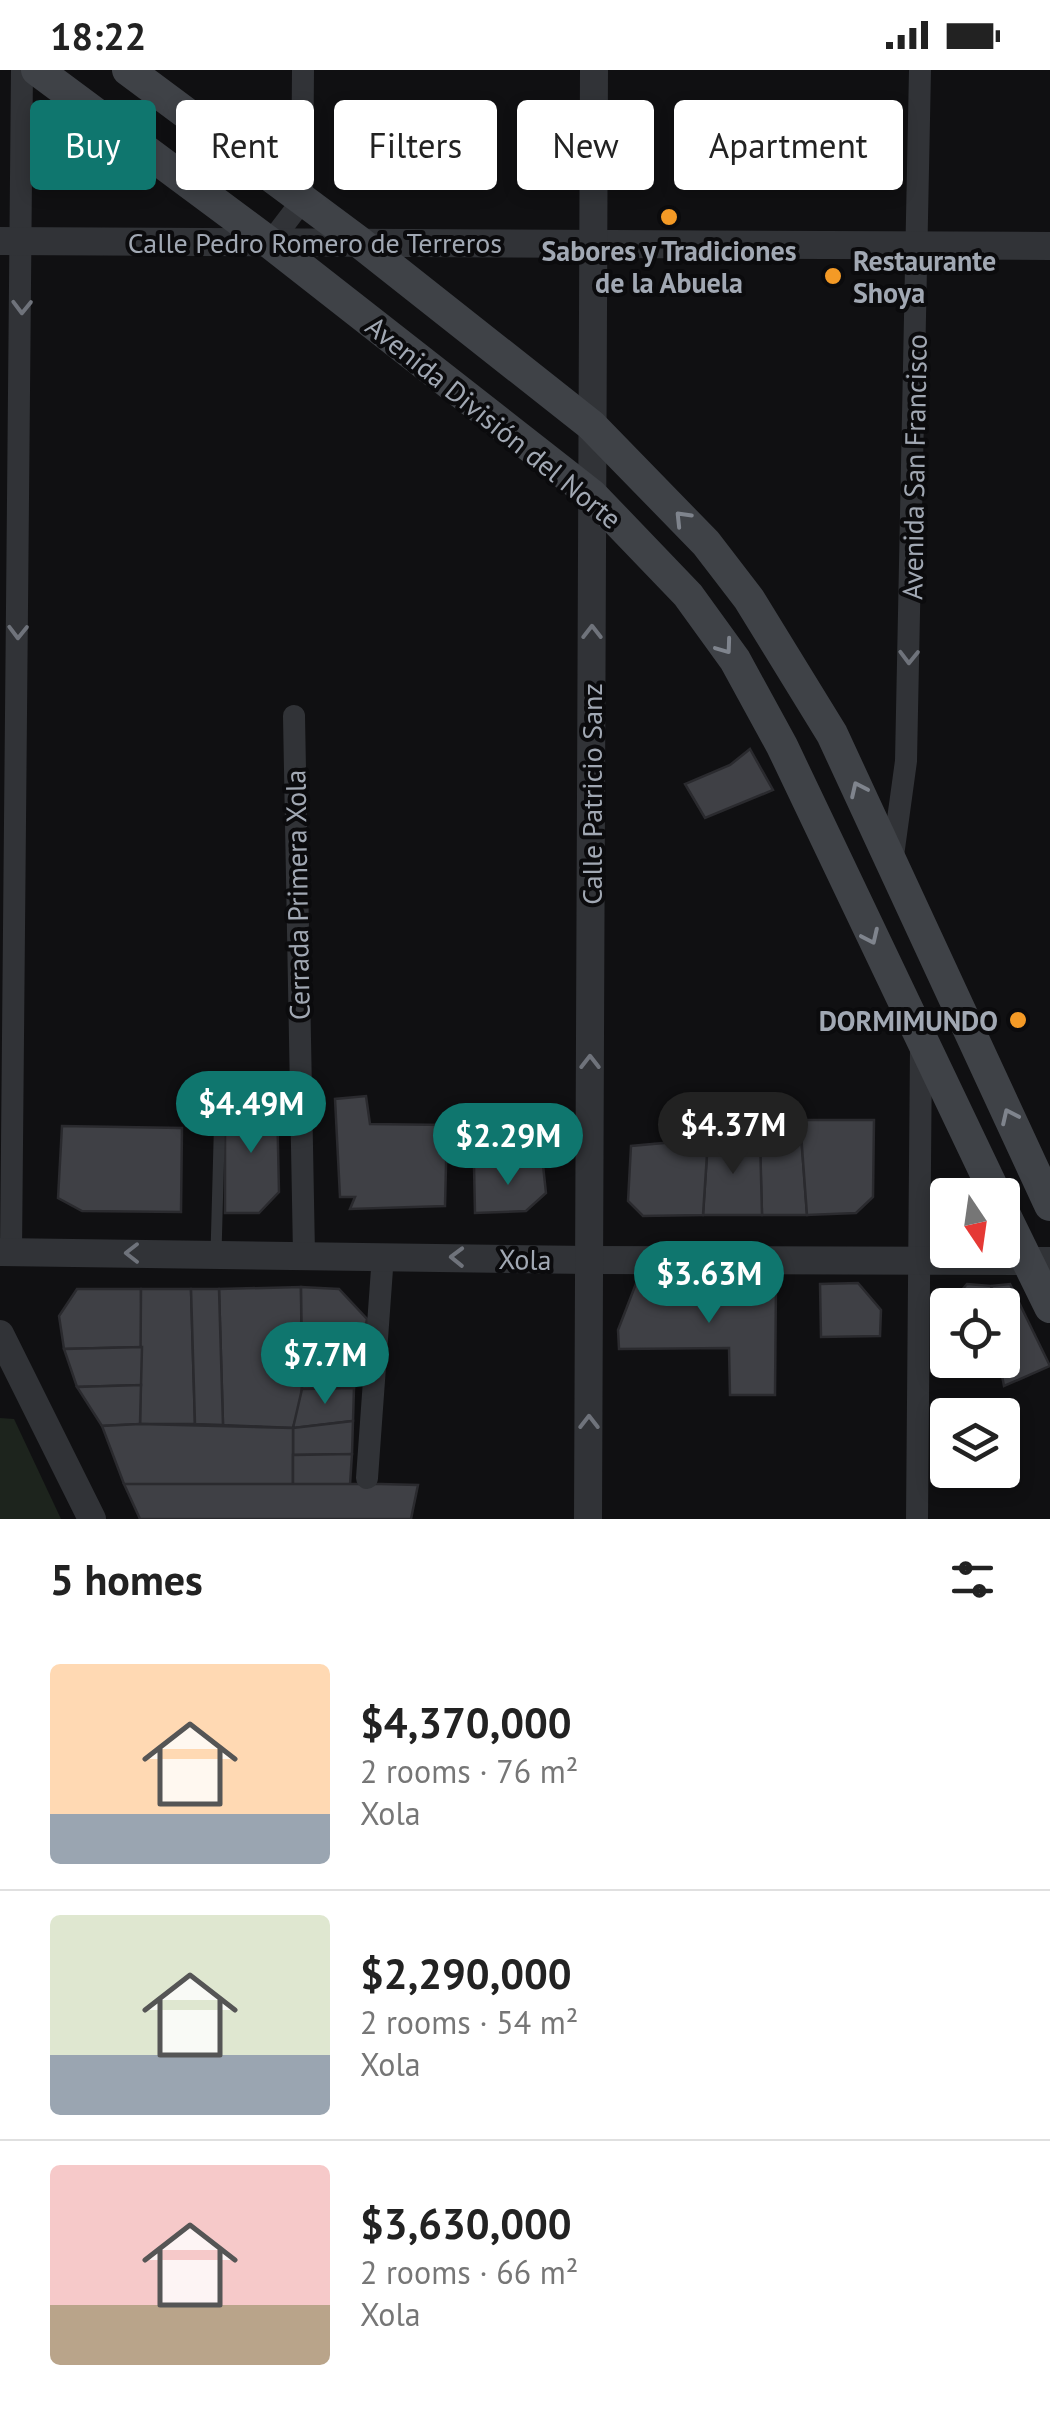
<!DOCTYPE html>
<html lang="en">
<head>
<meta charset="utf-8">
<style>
	:root { --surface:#fff; --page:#f6f6f6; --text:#222; --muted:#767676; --line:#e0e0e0; --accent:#0f766e }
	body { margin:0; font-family:"PT Sans",sans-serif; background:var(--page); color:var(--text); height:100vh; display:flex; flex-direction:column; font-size:38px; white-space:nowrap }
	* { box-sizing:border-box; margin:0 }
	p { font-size:32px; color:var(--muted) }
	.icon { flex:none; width:55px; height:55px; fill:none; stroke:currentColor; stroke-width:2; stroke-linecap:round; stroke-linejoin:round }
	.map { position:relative; height:1449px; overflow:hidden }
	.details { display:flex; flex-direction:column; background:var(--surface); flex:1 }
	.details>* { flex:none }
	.banner { position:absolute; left:30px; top:30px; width:990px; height:90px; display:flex; gap:20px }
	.needle { width:65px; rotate:167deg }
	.fabs { position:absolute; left:930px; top:1108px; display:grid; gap:20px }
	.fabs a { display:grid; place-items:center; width:90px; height:90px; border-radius:10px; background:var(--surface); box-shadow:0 5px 15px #0003; font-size:50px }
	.price { position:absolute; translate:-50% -85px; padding:0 22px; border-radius:35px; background:var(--accent); color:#fff; font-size:32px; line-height:65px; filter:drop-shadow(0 2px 5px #0008) }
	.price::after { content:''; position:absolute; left:50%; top:60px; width:30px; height:22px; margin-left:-15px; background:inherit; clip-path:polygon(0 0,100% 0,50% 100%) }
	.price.on { background:#222; color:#fff }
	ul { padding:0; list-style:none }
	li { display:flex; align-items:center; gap:30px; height:250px; padding:0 50px }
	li+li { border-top:2px solid var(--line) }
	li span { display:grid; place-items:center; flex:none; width:280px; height:200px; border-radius:10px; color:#555 }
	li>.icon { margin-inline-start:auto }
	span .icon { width:120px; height:120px; fill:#fffc; stroke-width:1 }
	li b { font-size:42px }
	h2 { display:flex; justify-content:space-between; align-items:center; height:120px; padding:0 50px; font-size:42px }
	.tag { padding:0 35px; border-radius:10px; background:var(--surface); box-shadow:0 5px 15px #0003; font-size:35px; line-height:90px }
	.tag.on { background:var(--accent); color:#fff }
	.status { display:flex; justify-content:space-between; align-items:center; height:70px; padding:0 50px; background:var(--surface); direction:ltr }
	.status svg { height:28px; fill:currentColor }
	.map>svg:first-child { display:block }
</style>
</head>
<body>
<div class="status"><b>18:22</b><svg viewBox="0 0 49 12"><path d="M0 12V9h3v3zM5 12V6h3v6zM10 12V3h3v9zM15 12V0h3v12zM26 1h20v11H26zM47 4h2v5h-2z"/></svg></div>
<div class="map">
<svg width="1050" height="1449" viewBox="0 0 1050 1449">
	<rect width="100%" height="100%" fill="#101012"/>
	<polygon fill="#1d241d" points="0,1348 14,1349 61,1449 0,1449"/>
	<g fill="#3f4045" stroke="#2a2a2e" stroke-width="2.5">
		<polygon points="750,679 773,720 705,748 685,714 730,695"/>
		<polygon points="366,1026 370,1054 447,1055 445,1136 350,1139 355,1127 340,1127 335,1029"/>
		<polygon points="225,1031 277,1031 279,1122 259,1143 225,1143"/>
		<polygon points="759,1048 800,1050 807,1145 762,1145"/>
		<polygon points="800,1050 874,1050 873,1127 856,1143 807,1145"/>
		<polygon points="62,1056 182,1058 181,1142 82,1141 58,1128"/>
		<polygon points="760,1067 762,1145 703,1145 708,1069"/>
		<polygon points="708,1069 703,1145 643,1146 628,1131 631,1076"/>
		<polygon points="543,1095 546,1123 526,1141 475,1143 474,1096"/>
		<polygon points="637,1211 776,1213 775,1325 730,1325 729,1278 619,1279 618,1260"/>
		<polygon points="858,1213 881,1240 880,1266 821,1267 820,1214"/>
		<polygon points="967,1214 992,1216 986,1235 949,1235"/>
		<polygon points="1010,1214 1050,1296 1004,1316 999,1290 1002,1290 1002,1235 986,1235 992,1216"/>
		<polygon points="301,1217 302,1330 293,1358 223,1355 219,1219"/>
		<polygon points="301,1217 339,1219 367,1249 360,1286 302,1285"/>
		<polygon points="77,1219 141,1219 142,1277 64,1279 59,1246"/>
		<polygon points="141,1219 191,1219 195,1354 140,1354"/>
		<polygon points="191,1219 219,1219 223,1355 195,1354"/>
		<polygon points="142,1277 141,1315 77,1317 64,1279"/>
		<polygon points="302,1285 360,1286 354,1318 302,1319"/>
		<polygon points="141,1315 140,1354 102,1356 77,1317"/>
		<polygon points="354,1318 353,1351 293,1358 302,1319"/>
		<polygon points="353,1351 352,1384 293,1385 293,1358"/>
		<polygon points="140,1354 293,1358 293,1415 124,1414 102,1356"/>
		<polygon points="352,1384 350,1415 293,1415 293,1385"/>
		<polygon points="124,1414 381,1414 418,1415 411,1449 140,1449"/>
	</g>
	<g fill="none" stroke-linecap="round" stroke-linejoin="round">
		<polyline stroke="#313337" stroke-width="11" points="216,1183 220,1036"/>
		<g stroke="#313337" stroke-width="22">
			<polyline points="270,173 302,131 303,0"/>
			<polyline points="294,646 304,1184"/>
			<polyline points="892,793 906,691 920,0"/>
			<polyline points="11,1182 22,0"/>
			<polyline points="367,1408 383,1185"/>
			<polyline points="917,1449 921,977"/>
		</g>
		<g stroke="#313337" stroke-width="28">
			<polyline points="0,171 1050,176"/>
			<polyline points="0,1182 590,1190 1050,1191"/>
			<polyline points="0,1264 92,1449"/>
			<polyline points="588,1449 594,0"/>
		</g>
		<g stroke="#3f4247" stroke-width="32">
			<polyline points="37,0 270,173 592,425 688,525 735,590 782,676 996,1125"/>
			<polyline points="128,0 358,171 591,355 706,473 749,529 832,664 1050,1135"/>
			<polyline points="1002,1139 1050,1237"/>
		</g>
	</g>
	<defs><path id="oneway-chevron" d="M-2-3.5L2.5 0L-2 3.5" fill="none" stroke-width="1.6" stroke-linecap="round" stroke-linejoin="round" transform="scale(2.5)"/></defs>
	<g stroke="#6f737b">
		<use href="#oneway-chevron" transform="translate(22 237) rotate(91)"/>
		<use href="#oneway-chevron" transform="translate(18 562) rotate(91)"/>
		<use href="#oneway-chevron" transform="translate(592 562) rotate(-90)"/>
		<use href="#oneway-chevron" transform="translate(909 587) rotate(91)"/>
		<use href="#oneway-chevron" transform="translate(590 992) rotate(-90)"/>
		<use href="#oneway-chevron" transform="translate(132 1183) rotate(-180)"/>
		<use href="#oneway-chevron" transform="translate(457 1187) rotate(-179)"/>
		<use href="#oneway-chevron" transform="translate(589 1352) rotate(-90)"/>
	</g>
	<g stroke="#7f848d">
		<use href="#oneway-chevron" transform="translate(682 448) rotate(-134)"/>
		<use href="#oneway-chevron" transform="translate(725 577) rotate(54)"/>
		<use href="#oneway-chevron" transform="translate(858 719) rotate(-115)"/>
		<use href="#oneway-chevron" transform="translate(871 867) rotate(65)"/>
		<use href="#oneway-chevron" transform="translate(1009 1046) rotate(-115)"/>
	</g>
	<g fill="#f49a26" stroke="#0b0b0d" stroke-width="4">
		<circle cx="669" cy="147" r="10"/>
		<circle cx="833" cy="206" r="10"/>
		<circle cx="1018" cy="950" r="10"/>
	</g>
	<g text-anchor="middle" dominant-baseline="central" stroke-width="8" stroke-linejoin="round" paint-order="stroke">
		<g font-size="28" fill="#a1a8b3" stroke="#0b0b0d">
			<text x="315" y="172">Calle Pedro Romero de Terreros</text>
			<text transform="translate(494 352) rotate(39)">Avenida División del Norte</text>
			<text transform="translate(914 397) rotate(-89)">Avenida San Francisco</text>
			<text transform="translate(591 724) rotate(-90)">Calle Patricio Sanz</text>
			<text transform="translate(297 825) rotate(-91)">Cerrada Primera Xola</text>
			<text transform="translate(525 1189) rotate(1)">Xola</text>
		</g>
		<g font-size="28" font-weight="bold" fill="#a1a8b3" stroke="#0b0b0d">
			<text x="669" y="180">Sabores y Tradiciones<tspan x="669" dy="32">de la Abuela</tspan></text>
			<text x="853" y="190" text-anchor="start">Restaurante<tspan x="853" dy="32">Shoya</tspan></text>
			<text x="998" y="950" text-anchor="end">DORMIMUNDO</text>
		</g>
	</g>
</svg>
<div class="fabs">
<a><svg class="needle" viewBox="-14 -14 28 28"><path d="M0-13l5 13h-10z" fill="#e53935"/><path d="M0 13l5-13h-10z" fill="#767676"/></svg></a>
<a><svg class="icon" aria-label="locate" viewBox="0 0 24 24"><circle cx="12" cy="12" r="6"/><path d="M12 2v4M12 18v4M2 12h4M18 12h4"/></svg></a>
<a><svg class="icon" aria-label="layers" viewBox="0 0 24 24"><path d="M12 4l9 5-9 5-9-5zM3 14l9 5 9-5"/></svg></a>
</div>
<b class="price" style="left:251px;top:1086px">$4.49M</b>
<b class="price on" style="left:733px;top:1107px">$4.37M</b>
<b class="price" style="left:508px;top:1118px">$2.29M</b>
<b class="price" style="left:709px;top:1256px">$3.63M</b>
<b class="price" style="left:325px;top:1337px">$7.7M</b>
<div class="banner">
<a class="tag on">Buy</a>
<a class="tag">Rent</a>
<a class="tag">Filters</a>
<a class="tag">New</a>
<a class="tag">Apartment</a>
</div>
</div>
<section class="details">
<h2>5 homes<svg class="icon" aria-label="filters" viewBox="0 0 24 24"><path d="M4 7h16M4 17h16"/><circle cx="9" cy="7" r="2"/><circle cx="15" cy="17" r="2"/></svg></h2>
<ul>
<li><span style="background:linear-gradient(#ffd9b3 75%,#9aa5b1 0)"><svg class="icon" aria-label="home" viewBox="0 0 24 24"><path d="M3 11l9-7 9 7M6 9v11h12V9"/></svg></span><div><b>$4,370,000</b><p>2 rooms · 76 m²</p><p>Xola</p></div></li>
<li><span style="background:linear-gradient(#dfe7d0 70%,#9aa5b1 0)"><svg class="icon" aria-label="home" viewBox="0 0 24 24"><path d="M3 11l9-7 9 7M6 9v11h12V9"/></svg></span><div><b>$2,290,000</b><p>2 rooms · 54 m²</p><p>Xola</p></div></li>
<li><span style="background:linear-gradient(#f6c9c9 70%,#b9a48a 0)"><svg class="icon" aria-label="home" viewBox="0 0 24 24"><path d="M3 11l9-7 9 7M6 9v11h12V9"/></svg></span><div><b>$3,630,000</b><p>2 rooms · 66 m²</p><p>Xola</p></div></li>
</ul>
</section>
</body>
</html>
